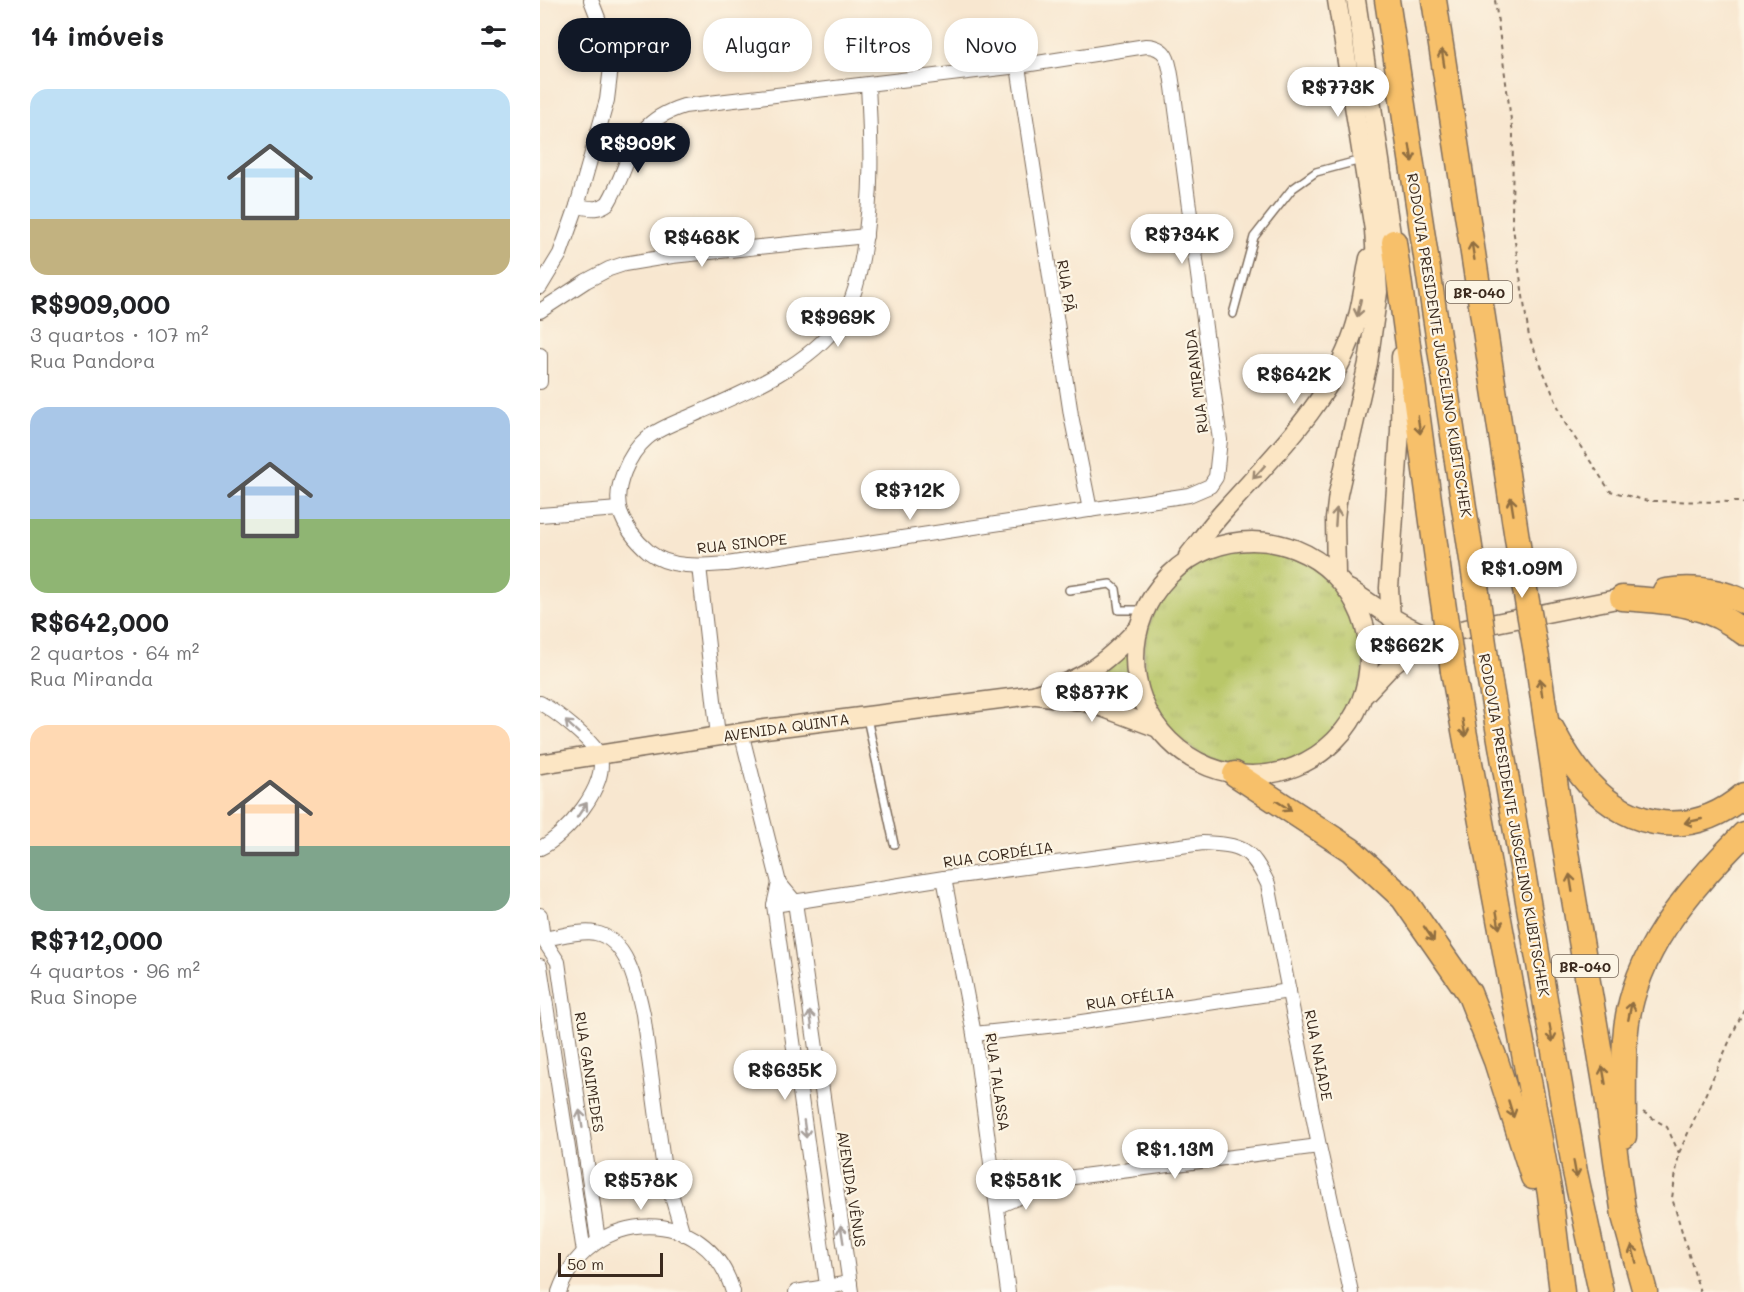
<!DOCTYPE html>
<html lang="pt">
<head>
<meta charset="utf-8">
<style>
	:root { --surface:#fff; --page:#f6f6f6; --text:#202124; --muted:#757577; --accent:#111827 }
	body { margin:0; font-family:Mali,sans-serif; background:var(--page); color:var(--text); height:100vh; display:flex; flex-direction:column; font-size:22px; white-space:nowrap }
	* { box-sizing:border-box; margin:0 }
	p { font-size:20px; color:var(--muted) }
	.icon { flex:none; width:33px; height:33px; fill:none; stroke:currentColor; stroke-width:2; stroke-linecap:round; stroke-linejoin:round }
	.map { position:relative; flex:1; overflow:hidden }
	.side { display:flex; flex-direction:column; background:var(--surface); width:540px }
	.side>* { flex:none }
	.top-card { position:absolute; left:18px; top:18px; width:570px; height:54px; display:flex; gap:12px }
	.scale { position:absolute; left:18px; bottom:15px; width:105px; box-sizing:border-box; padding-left:6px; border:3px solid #3b2a1e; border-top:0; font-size:16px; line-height:21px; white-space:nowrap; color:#3b2a1e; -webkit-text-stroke:4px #fcf5e5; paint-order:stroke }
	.price { position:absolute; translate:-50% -51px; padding:0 14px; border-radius:21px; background:#fff; color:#222; font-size:20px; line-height:39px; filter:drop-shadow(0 2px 3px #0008) }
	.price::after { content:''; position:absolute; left:50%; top:36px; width:18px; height:14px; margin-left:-9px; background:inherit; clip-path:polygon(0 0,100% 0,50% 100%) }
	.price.current { background:var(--accent); color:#fff }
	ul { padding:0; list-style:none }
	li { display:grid; align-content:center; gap:12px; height:318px; padding:0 30px }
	li span { display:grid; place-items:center; height:186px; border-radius:18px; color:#555 }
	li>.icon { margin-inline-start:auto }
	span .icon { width:108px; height:108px; fill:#fffc; stroke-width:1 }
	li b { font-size:26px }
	h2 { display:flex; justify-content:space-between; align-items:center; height:72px; padding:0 30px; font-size:26px }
	.tag { padding:0 21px; border-radius:24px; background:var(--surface); box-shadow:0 3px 9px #0003; font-size:21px; line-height:54px }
	.tag.current { background:var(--accent); color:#fff }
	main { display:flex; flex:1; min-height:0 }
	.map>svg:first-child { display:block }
</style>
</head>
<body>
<main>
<section class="side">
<h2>14 imóveis<svg class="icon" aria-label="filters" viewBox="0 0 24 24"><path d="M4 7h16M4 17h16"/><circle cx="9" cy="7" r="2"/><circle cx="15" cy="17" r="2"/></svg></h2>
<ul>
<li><span style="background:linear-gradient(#bfe0f5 70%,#c2b280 0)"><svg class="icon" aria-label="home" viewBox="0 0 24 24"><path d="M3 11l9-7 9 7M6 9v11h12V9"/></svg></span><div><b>R$909,000</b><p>3 quartos · 107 m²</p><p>Rua Pandora</p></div></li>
<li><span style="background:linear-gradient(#a9c7e8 60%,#8fb573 0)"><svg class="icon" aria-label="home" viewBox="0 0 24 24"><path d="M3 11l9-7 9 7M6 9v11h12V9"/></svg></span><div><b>R$642,000</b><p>2 quartos · 64 m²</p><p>Rua Miranda</p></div></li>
<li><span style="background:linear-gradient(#ffd9b3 65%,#7fa58c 0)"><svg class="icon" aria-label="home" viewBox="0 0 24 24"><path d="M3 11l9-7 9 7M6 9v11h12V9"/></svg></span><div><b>R$712,000</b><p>4 quartos · 96 m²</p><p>Rua Sinope</p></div></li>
</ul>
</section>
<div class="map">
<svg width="1204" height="1292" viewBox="0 0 1204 1292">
	<defs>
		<pattern id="park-tufts" width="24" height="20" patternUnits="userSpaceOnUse" patternTransform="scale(1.5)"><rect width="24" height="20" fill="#b9c769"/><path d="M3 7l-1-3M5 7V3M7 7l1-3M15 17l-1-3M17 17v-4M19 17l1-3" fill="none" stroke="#a0ab5b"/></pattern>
	</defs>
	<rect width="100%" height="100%" fill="#fcf5e5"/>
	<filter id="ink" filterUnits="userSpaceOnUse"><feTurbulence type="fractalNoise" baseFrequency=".0167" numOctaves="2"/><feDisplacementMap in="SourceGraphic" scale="12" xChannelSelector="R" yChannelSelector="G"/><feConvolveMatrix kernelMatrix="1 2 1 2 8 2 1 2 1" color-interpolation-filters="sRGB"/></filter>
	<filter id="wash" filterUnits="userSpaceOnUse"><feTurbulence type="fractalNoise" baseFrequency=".008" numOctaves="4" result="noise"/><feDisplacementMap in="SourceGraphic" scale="24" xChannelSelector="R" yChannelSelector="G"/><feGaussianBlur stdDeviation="1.35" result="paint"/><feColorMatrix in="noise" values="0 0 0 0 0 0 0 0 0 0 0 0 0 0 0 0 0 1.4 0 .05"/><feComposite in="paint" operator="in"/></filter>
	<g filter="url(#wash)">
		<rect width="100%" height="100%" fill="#f8e7d0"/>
		<g fill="url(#park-tufts)" stroke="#7a7844" stroke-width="1.5">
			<circle cx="714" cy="658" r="110"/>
			<path d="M591,645C587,677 584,684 601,712C578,697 560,691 532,688L572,667Z"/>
			<polygon points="463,1172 479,1177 481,1189 466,1198 462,1196 459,1174"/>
		</g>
	</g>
	<g filter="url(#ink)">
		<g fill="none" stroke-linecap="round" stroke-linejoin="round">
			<defs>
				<g id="lane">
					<polyline points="693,314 714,237 752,189 776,172 821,160"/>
					<polyline points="529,590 570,584 576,589 579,610 604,610"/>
					<polyline points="327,718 354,844"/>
				</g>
				<g id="street">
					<polyline points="478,66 531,415 550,510"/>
					<path d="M37,206C49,208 58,211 68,203C94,160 86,124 144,106L478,66L606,46C631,47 629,66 633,87L680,440L676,477L670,486L649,495L187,564C162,566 130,569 109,552C96,541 85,527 80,511C73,488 89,453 107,438C122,426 143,420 160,412C206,392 271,364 300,321C314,302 319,276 323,253C333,193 331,144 328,85"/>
					<polyline points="0,287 20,254 37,206 67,100 71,67 68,44 51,0"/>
					<polyline points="0,311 46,281 69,269 84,264 132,256 326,236"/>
					<polyline points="0,355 0,382"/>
					<polyline points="0,515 79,509"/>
					<polyline points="159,566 178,736"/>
					<path d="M0,703C15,711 52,740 59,755C71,783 24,838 0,848"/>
					<polyline points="201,732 239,883 255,902 311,1292"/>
					<polyline points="404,878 434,1034 468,1292"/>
					<polyline points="239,883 234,905 288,1292"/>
					<path d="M234,905L404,878L663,843C702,845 710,847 728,884L779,1146L811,1292"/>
					<polyline points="0,915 3,939 0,939"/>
					<path d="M3,939C17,937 42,930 55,933C88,939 97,987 103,1014L124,1170L143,1234"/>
					<polyline points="3,939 18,962 58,1240"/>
					<polyline points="0,966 44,1252"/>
					<polyline points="434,1034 535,1023 749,991"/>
					<path d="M453,1167C470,1168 478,1167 487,1183"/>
					<polyline points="487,1183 779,1146"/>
					<polyline points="458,1206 477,1198 487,1183"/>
					<path d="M19,1292C49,1206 168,1203 193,1292"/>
					<polyline points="256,1292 310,1283"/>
				</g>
				<g id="secondary">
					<polyline points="816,0 854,254"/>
					<circle cx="712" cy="658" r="117"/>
					<path d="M648,556C660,541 672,524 685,510C735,454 790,403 814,330C822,307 824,282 829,258"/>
					<polyline points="796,575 795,519 798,494 828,363 838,292 834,230 797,0"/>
					<path d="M809,589C836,607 860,625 890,636"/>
					<polyline points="851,618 849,588 860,431 861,356"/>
					<polyline points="825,694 853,664 890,636 1082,598"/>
					<polyline points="497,695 541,701 564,708 618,728"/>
					<path d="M0,764L225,729L493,695C542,679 562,667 597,629"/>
				</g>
				<g id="highway">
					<polyline points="847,0 937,593"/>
					<polyline points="894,0 984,584"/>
					<polyline points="854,242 901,588"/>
					<path d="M1125,591C1152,587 1179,590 1204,602"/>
					<path d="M1082,598C1127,601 1169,603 1204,633"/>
					<polyline points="997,658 1021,822 1066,1089 1084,1216 1105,1292"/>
					<polyline points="947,665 1035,1172 1061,1292"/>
					<polyline points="913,671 1010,1194 1022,1292"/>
					<path d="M1012,729C1022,748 1033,766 1048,783C1092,831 1154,838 1204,795"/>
					<polyline points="695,774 811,850 863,898 929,993 956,1061 993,1177"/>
					<path d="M1084,1136C1084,1104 1083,1071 1085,1039C1091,954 1147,892 1204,834"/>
				</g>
			</defs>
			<use href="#lane" stroke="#7d6c5c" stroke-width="10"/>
			<use href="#street" stroke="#7d6c5c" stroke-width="16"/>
			<use href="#secondary" stroke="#7d6c5c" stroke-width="21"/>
			<use href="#highway" stroke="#7d6c5c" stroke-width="27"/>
			<g stroke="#7d6c5c" stroke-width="2" stroke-dasharray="4.5 4.5" stroke-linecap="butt">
				<polyline points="955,0 973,135 972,221 989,337 1025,423 1070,491 1108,501 1200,502 1204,504"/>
				<polyline points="1103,1112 1127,1127 1139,1153"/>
				<polyline points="1160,1292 1132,1198 1139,1153 1204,1009"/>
			</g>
			<use href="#lane" stroke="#fff" stroke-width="7"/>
			<use href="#street" stroke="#fff" stroke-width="14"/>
			<use href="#secondary" stroke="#fce6c4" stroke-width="18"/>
			<use href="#highway" stroke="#f7c06b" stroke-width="24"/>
			<defs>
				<g id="highway-bridge">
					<polyline points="984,584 997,658"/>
					<polyline points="901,588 913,671"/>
					<polyline points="937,593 947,665"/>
				</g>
			</defs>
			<use href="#highway-bridge" stroke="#7d6c5c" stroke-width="27" stroke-linecap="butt"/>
			<use href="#highway-bridge" stroke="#f7c06b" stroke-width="24"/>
		</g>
		<defs><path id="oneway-shaft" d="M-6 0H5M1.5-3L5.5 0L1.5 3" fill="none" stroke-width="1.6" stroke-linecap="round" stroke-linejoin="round" transform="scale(1.5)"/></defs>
		<g stroke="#906e41">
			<use href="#oneway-shaft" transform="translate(903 58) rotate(-99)"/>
			<use href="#oneway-shaft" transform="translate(871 153) rotate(81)"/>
			<use href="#oneway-shaft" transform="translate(933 251) rotate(-99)"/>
			<use href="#oneway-shaft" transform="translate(879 425) rotate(82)"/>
			<use href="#oneway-shaft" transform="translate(972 506) rotate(-99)"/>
			<use href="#oneway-shaft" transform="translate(1001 687) rotate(-98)"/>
			<use href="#oneway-shaft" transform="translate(924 728) rotate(80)"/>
			<use href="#oneway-shaft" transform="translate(744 806) rotate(33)"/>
			<use href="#oneway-shaft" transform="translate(1153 821) rotate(167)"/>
			<use href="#oneway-shaft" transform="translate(1031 883) rotate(-99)"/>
			<use href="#oneway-shaft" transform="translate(958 920) rotate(80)"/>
			<use href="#oneway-shaft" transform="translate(889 934) rotate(56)"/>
			<use href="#oneway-shaft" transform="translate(1090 1011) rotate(-79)"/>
			<use href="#oneway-shaft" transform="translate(1011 1033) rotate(80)"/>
			<use href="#oneway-shaft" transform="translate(1064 1075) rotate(-100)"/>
			<use href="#oneway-shaft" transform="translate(971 1109) rotate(73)"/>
			<use href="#oneway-shaft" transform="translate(1035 1169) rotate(80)"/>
			<use href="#oneway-shaft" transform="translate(1094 1254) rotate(-105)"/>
		</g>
		<g stroke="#9c8871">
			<use href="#oneway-shaft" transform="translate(819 308) rotate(102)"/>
			<use href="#oneway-shaft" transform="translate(719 472) rotate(132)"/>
			<use href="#oneway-shaft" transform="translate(796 517) rotate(-86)"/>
		</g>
		<g stroke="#a79f9a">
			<use href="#oneway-shaft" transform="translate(32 727) rotate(-138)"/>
			<use href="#oneway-shaft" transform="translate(42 810) rotate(-56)"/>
			<use href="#oneway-shaft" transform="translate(271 1020) rotate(-98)"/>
			<use href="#oneway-shaft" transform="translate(41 1119) rotate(-99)"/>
			<use href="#oneway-shaft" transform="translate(265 1129) rotate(82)"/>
			<use href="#oneway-shaft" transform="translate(302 1234) rotate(-99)"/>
		</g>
	</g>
	<g text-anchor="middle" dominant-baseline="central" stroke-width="4.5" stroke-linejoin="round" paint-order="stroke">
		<g fill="#fcf5e5" stroke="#75675a" stroke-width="1.5">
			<rect x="906" y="281" width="66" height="22" rx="4.5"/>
			<rect x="1012" y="955" width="66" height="22" rx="4.5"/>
		</g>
		<g font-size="14" font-weight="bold" fill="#3b2a1e">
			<text x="939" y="292">BR-040</text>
			<text x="1045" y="966">BR-040</text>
		</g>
		<g font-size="15" fill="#3b2a1e" stroke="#fcf5e5">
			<text transform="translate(527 286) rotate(81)">RUA PÃ</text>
			<text transform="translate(900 345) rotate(81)">RODOVIA PRESIDENTE JUSCELINO KUBITSCHEK</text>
			<text transform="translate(656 381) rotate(-97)">RUA MIRANDA</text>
			<text transform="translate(202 543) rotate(-6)">RUA SINOPE</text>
			<text transform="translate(246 727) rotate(-8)">AVENIDA QUINTA</text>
			<text transform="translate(975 825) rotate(80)">RODOVIA PRESIDENTE JUSCELINO KUBITSCHEK</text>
			<text transform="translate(458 854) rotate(-8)">RUA CORDÉLIA</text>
			<text transform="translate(590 998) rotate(-8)">RUA OFÉLIA</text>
			<text transform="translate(779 1055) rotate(79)">RUA NAIADE</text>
			<text transform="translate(50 1072) rotate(81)">RUA GANIMEDES</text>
			<text transform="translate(458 1082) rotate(82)">RUA TALASSA</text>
			<text transform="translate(312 1189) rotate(81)">AVENIDA VÊNUS</text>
		</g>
	</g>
</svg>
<div class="scale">50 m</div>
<b class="price" style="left:798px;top:118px">R$773K</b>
<b class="price current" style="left:98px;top:174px">R$909K</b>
<b class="price" style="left:642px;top:265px">R$734K</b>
<b class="price" style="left:162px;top:268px">R$468K</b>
<b class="price" style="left:298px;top:348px">R$969K</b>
<b class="price" style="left:754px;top:405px">R$642K</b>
<b class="price" style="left:370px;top:521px">R$712K</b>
<b class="price" style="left:982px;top:599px">R$1.09M</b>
<b class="price" style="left:867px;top:676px">R$662K</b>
<b class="price" style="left:552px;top:723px">R$877K</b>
<b class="price" style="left:245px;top:1101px">R$635K</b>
<b class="price" style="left:635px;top:1180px">R$1.13M</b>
<b class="price" style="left:101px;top:1211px">R$578K</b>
<b class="price" style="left:486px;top:1211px">R$581K</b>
<div class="top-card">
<a class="tag current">Comprar</a>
<a class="tag">Alugar</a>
<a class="tag">Filtros</a>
<a class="tag">Novo</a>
</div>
</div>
</main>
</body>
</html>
